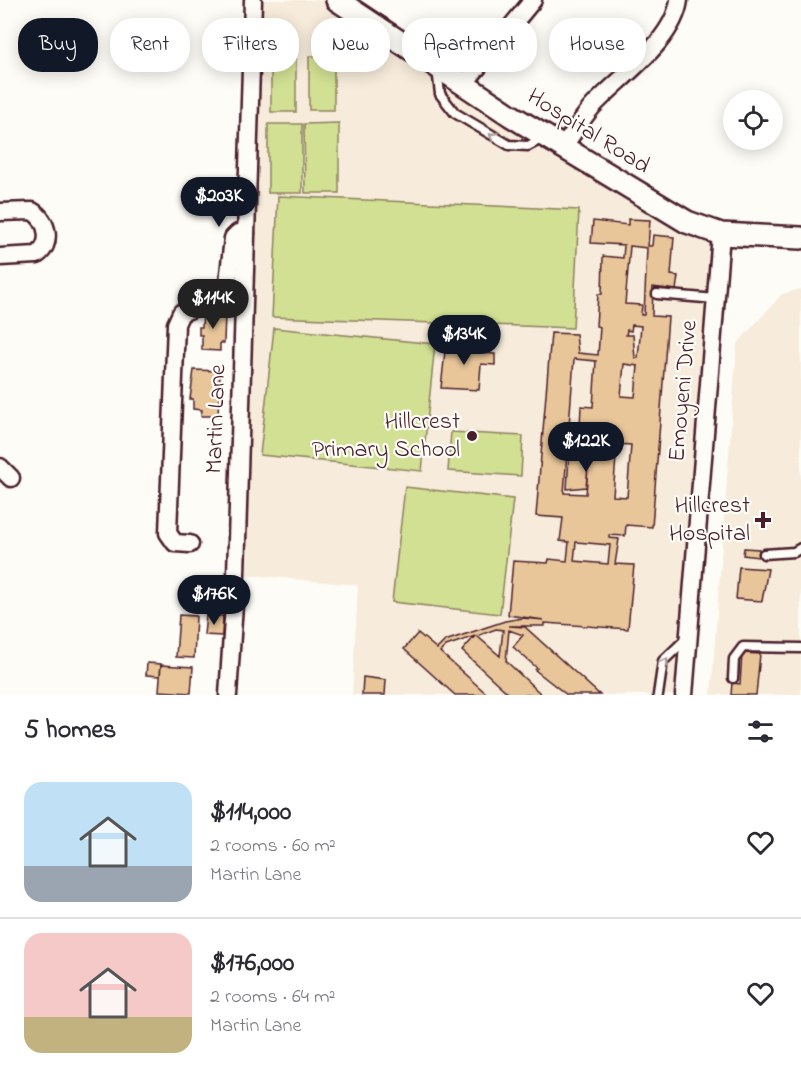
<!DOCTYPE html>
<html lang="en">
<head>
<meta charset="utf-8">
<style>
	:root { --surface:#fff; --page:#f7f7f7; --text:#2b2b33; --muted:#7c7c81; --line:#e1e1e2; --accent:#111827 }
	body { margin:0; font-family:"Indie Flower",sans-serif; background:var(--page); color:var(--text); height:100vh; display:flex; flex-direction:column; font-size:22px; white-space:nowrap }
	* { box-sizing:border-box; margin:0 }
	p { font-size:20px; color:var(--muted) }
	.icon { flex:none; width:33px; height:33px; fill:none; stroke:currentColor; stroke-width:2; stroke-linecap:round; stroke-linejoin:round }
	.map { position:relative; height:695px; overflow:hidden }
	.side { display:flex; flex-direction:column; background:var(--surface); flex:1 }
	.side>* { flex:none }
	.top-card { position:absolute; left:18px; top:18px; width:765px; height:54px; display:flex; gap:12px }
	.buttons { position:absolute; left:723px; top:90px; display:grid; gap:12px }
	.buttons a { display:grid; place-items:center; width:60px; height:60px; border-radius:50%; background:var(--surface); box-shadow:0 3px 15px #0003; font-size:30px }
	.price { position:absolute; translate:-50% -51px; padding:0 14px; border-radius:21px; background:var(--accent); color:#fff; font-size:20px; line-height:39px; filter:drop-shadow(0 2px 3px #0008) }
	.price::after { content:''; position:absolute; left:50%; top:36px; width:18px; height:14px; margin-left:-9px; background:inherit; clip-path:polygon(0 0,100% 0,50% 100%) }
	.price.on { background:#222; color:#fff }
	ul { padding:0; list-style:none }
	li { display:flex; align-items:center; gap:18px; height:150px; padding:0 24px }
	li+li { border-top:2px solid var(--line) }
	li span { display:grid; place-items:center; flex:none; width:168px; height:120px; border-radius:18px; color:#555 }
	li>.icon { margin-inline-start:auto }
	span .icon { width:72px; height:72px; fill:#fffc; stroke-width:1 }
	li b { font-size:26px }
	h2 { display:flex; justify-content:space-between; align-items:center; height:72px; padding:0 24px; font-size:26px }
	.tag { padding:0 21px; border-radius:24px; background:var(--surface); box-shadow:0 3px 15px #0003; font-size:21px; line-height:54px }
	.tag.on { background:var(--accent); color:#fff }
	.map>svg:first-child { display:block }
</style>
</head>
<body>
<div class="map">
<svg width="801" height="695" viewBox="0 0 801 695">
	<rect width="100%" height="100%" fill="#fdfcf7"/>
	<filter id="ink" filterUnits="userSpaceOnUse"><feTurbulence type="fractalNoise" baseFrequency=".0167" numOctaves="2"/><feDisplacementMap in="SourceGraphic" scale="12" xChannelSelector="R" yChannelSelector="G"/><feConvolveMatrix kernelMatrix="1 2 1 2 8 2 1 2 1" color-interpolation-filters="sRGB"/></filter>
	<g filter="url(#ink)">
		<g fill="#f7ecdb">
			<polygon points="253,0 337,0 721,234 684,695 352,695 358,585 236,574"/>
			<polygon points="801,289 801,695 711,695 737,344 782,294"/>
		</g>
		<g fill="#d1e093" stroke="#8e805f" stroke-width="1.5">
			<rect x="309" y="56" width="25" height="54"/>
			<rect x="271" y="58" width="25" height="54"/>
			<polygon points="339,123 339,193 305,193 304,124"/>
			<rect x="268" y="124" width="34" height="69"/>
			<polygon points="278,196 579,210 573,328 272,317"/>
			<polygon points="274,328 435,344 422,471 260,455"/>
			<polygon points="451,432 523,436 521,476 448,471"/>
			<polygon points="405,487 513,499 500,614 392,602"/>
		</g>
		<g fill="#e9c69a" stroke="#4a1f2b" stroke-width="1.5" fill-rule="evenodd">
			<path d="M628,219L650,220L648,246H652L653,235L674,237L671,275L678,276L676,290L653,287L652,316L668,317L652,527L626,525L625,536L609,535V538L619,539L615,564L634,565L628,629L545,623V626H509L525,627L600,695H567L535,670L537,668L513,647L523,635L509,630L506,661L542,695H510L462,651L475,636L446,646L440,652L488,695H455L404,649L418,633L437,649L445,641L505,621L523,618L544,620L508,615L513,561L548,563L549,559L567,561L569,542L560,541L563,518L536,516L551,333L576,334L578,353L598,355L600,327L596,326L598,294H602L603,256L623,258L624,245L591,243L593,221L628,225ZM630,246L647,248L644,315H641L642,305L625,304ZM632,325L641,326L638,358H635L633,335H626L627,330L631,331ZM574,359L596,361L593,407L581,406L580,426L592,427L590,452H587L588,441L577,440L576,456H569L567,489L586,487L588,467L586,494L564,493ZM624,364L638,366L635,397L621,396ZM617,444L631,445L627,497L613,496ZM576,542L610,545L608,564L574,561ZM496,629L503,630L500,656L477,636Z"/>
			<polygon points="206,310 225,312 224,343 220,343 220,351 202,350 202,335 199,335 199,327 202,327 203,312"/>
			<polygon points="446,342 483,344 483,353 495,354 495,365 481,364 479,390 441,388"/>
			<polygon points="194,370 220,371 218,416 201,416 202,410 193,409 193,399 190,399"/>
			<polygon points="744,548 759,549 758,557 743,555"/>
			<polygon points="739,567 768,569 762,601 736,599"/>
			<polygon points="179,615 196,616 194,658 176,657"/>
			<polygon points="206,615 223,616 222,636 204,635"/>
			<polygon points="742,653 760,654 756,695 731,695 732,683 740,684"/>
			<polygon points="147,663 161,664 160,676 146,675"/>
			<polygon points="161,665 193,667 191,693 159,691"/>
			<polygon points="363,677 386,680 385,695 362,695"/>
		</g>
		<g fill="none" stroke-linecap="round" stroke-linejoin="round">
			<defs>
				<g id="service">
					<polyline points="437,69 440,94 455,113 509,145 528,146 543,138"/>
					<polyline points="657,294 716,299"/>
					<polyline points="764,554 794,552 801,548"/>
					<polyline points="733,678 734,659 743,647 801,648"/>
					<polyline points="658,695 663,661 687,638"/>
				</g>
				<g id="minor">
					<polyline points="464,84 533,0"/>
					<path d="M563,147C573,134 582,118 593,106C621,76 674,41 679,0"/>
					<path d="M0,212L32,211C48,220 53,244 37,255L0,257"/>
					<polyline points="0,467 11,478"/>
					<polyline points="190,544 175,543 168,533 176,324 181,313 220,297 227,291 233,238 238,233 246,233"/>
					<polyline points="228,695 236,574 253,0"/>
					<polyline points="684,695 721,234"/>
				</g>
				<polyline id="tertiary" points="337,0 510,115 687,222 721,234 801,238"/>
			</defs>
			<use href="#service" stroke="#4a1f2b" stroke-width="13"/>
			<use href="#minor" stroke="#4a1f2b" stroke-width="21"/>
			<use href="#tertiary" stroke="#4a1f2b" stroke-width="26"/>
			<use href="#service" stroke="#fdfcf7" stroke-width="8"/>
			<use href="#minor" stroke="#fdfcf7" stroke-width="16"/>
			<use href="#tertiary" stroke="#fdfcf7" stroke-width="21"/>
		</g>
		<defs><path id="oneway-chevron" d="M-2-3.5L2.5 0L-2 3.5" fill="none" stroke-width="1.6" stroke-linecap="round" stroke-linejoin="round" transform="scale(1.5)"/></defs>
		<g stroke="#ac999b">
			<use href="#oneway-chevron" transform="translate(493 136) rotate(-150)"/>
			<use href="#oneway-chevron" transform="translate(665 662) rotate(-60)"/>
		</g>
	</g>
	<g fill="#4a1f2b" stroke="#fdfcf7" stroke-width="2">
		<circle cx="472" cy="436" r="6"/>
		<path d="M760 511h6v6h6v6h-6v6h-6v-6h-6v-6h6z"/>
	</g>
	<g text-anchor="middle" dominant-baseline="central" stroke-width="4.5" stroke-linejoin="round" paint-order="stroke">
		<g font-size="24" fill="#4a1f2b" stroke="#fdfcf7">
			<text transform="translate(588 132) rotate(32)">Hospital Road</text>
			<text transform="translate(684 391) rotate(-85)">Emoyeni Drive</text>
			<text transform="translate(217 419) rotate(-88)">Martin Lane</text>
		</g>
		<g font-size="24" fill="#4a1f2b" stroke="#fdfcf7" text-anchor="end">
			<text x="460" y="422">Hillcrest<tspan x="460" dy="28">Primary School</tspan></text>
			<text x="750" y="506">Hillcrest<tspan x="750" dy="28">Hospital</tspan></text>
		</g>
	</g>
</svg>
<div class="buttons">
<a><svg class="icon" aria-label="locate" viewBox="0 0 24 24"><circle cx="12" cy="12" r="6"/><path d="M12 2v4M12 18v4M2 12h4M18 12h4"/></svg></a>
</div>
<b class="price" style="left:219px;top:228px">$203K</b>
<b class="price on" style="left:213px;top:330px">$114K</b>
<b class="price" style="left:464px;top:366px">$134K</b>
<b class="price" style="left:586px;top:473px">$122K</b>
<b class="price" style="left:214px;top:626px">$176K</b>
<div class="top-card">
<a class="tag on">Buy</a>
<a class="tag">Rent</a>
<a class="tag">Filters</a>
<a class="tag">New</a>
<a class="tag">Apartment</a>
<a class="tag">House</a>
</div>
</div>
<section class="side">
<h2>5 homes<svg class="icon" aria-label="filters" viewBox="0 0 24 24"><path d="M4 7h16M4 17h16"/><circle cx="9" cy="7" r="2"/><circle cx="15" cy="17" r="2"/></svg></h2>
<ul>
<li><span style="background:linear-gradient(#bfe0f5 70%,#9aa5b1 0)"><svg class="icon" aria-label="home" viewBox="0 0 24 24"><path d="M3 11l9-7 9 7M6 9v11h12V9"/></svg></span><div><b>$114,000</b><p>2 rooms · 60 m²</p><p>Martin Lane</p></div><svg class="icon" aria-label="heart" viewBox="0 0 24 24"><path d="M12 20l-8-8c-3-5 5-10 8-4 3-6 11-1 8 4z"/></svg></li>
<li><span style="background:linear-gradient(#f6c9c9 70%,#c2b280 0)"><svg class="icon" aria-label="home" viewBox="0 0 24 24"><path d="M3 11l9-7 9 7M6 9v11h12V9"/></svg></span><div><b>$176,000</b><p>2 rooms · 64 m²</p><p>Martin Lane</p></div><svg class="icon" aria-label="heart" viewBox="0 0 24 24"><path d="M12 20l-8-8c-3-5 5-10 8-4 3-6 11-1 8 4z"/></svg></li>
</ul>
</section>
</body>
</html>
